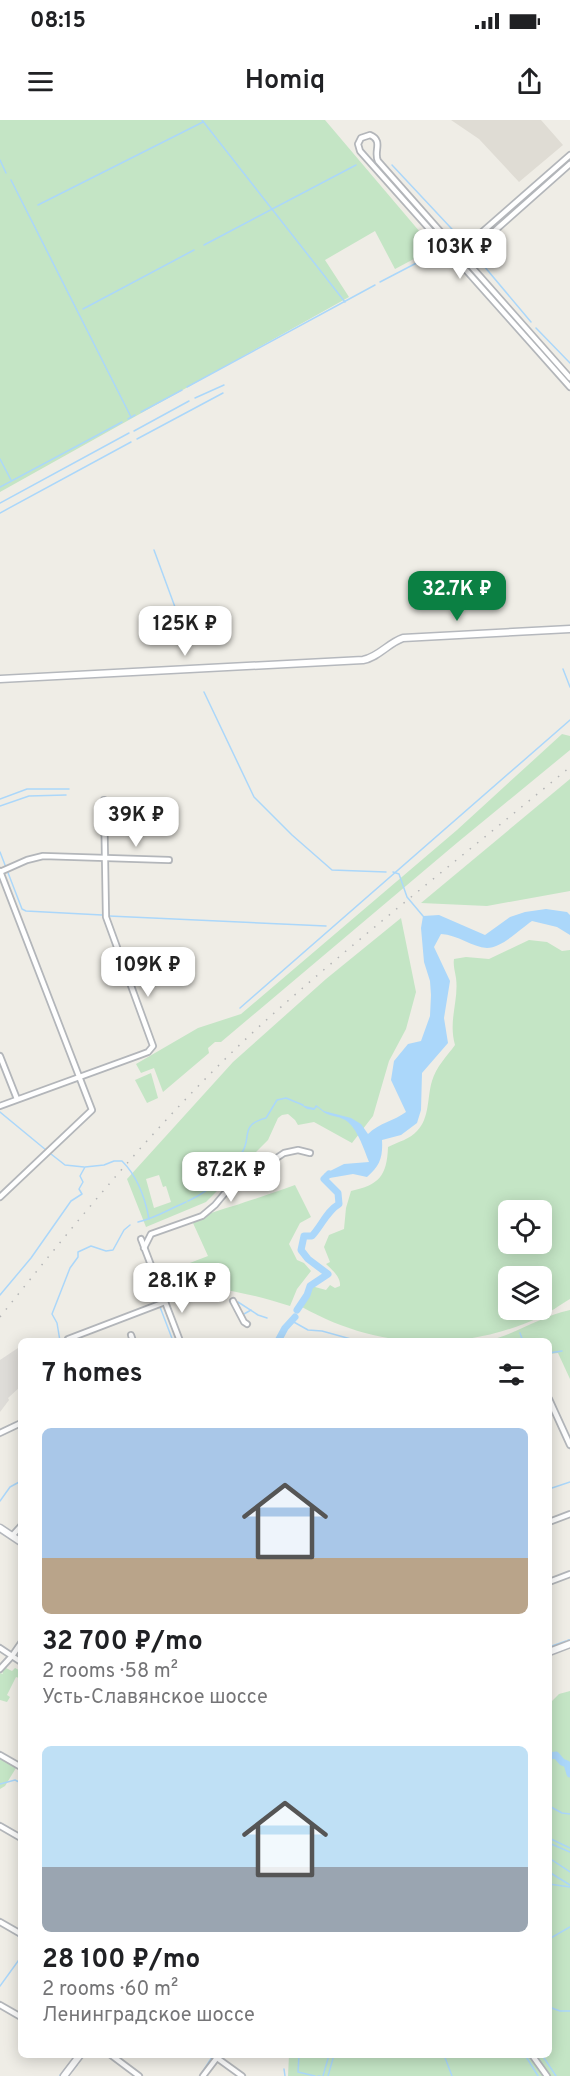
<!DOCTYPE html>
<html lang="en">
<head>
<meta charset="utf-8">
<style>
	:root { --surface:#fff; --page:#f6f6f6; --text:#202124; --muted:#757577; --accent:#0b8043 }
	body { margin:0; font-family:Overpass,sans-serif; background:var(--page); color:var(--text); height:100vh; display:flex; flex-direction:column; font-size:22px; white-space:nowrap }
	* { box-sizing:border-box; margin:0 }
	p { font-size:20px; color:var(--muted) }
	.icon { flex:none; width:33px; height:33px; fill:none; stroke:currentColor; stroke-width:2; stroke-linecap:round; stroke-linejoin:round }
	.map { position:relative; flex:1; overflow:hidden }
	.drawer { position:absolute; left:18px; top:1218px; width:534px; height:720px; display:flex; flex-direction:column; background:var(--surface); border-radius:9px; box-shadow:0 3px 15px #0003 }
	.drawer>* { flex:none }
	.controls { position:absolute; left:498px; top:1080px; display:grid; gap:12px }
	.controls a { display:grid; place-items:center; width:54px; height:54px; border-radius:9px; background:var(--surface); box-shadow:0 3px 15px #0003; font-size:30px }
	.price { position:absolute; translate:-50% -51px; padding:0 14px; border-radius:12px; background:#fff; color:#222; font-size:20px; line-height:39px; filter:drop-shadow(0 2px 3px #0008) }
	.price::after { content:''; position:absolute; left:50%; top:36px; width:18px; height:14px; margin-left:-9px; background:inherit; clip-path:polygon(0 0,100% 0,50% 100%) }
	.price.active { background:var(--accent); color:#fff }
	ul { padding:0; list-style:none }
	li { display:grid; align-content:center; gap:12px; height:318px; padding:0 24px }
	li span { display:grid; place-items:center; height:186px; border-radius:9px; color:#555 }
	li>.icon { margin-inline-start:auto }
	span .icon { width:108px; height:108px; fill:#fffc; stroke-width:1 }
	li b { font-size:26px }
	h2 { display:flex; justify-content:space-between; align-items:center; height:72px; padding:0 24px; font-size:26px }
	.status { display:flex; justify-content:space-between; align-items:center; height:42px; padding:0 30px; background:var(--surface); direction:ltr }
	.status svg { height:16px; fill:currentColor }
	header { display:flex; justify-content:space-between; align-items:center; height:78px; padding:0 24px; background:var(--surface); font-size:27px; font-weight:600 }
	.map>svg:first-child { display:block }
</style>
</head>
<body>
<div class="status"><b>08:15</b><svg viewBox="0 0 49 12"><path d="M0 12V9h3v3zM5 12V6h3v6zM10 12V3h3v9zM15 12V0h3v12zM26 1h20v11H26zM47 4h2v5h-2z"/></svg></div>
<header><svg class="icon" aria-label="menu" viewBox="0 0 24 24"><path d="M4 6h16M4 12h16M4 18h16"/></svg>Homiq<svg class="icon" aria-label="share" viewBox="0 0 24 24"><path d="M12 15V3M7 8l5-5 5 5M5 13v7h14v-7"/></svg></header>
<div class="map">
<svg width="570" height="1956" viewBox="0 0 570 1956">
	<rect width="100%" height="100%" fill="#efede6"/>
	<polygon fill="#dedcd8" points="21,1226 21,1266 8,1278 9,1280 0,1292 0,1240"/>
	<polygon fill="#dfdcd4" points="451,0 541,0 563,25 519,62 479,19"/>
	<g fill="#c4e5c5" fill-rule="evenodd">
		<polygon points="0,0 325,0 420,112 418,117 427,132 395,149 375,111 325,140 349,177 0,372"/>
		<polygon points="562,614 570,616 570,630 458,722 221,922 215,922 208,928 209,933 163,972 154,948 141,953 136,944 198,908 241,894 457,710"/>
		<polygon points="570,659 570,771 487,786 421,783"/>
		<path d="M401,798L416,872L406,909L389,941L373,996L352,1023L314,1002L298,1005L295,1000L288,994L282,995L278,998L268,1020L206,1082L146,1107L127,1059L233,942L326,859ZM159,1055L163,1067L166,1066L171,1082L154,1088L146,1059Z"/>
		<path d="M529,820L547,822L562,831L570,830V1179C560,1185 549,1193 538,1198C459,1233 377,1229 302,1187L314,1163L315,1167L326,1170L330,1165L335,1168L340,1166C341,1157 332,1150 326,1144L330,1142L324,1127L329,1115L344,1109L346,1088L351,1071C379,1065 387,1056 388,1027C398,1022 410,1019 417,1011C430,998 427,977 432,961C436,947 447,936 455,925C448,900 459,881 456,858C455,851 453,846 454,839L466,837L489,839ZM542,1090V1124H508V1090ZM542,1156V1190H508V1156Z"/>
		<polygon points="151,953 158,978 147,983 135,960"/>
		<path d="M295,1065L311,1097L300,1103L289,1124L297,1140L304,1143L311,1151L297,1169L290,1186C251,1174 215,1165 174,1166L169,1151L208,1136L193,1103C208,1091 227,1089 245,1082C262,1077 278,1071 295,1065Z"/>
		<path d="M570,1190V1259L558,1233L549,1234V1221H486C515,1215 541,1196 570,1190Z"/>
		<polygon points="6,1543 8,1544 6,1548 12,1551 15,1548 21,1551 19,1558 16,1557 7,1575 10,1577 7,1582 0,1580 0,1553 3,1554 1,1549"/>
		<polygon points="570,1571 570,1956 550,1956 535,1935 549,1935 549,1584 559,1574"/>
		<polygon points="0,1637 15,1645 16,1648 5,1666 0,1669"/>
		<polygon points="289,1935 529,1935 544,1956 288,1956"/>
	</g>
	<path fill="#abd7fa" d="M546,789L567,792L570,795V815L557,807L532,801C520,809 502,828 487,828C472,827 458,815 441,814L434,827L450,861L444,898L448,923L422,953L421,990L417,1003L401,1015L382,1020C383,1037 380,1046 367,1057L353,1054L324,1059V1054L344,1044L369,1042C364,1030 359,1012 348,1002C341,996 332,997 325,993C322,991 320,989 317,987L314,990L307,989L301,985L314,988L316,985L324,991L351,998L361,1004L368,1014C379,1003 394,1001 406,992L391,960L394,941L408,924L421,921L430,896L431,875L430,861L424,842L421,808L423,796L439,795L485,815L510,797L525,792Z"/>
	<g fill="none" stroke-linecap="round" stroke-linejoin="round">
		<g stroke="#abd7fa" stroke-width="1.5">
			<polyline points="202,0 345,182"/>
			<polyline points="0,40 6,53"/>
			<polyline points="392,45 465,123"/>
			<polyline points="11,60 131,297"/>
			<polyline points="38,85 203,2"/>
			<polyline points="204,125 356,45"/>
			<polyline points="468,127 531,202"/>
			<polyline points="380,162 430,136"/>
			<polyline points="83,189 194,130"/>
			<polyline points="536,208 570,243"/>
			<polyline points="187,267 375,165"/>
			<polyline points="195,278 224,265"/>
			<polyline points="141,292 182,270"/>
			<polyline points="128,299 135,295"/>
			<polyline points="134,311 189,281"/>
			<polyline points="137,319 223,273"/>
			<polyline points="0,339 11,360"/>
			<polyline points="0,367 122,302"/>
			<polyline points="0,383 129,313"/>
			<polyline points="0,393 131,322"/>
			<polyline points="154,430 186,517"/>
			<polyline points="563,549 570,567"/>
			<polyline points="204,572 254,677 292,715 332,750 386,752"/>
			<polyline points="0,679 27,669 69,669"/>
			<polyline points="0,686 29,676 66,675"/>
			<polyline points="0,732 22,789 26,791 102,795"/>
			<polyline points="393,752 399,754 407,777 423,796"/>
			<polyline points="109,796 326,806"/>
			<polyline points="240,888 570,600"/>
			<polyline points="0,992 46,1030"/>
			<polyline points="51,1034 65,1045 84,1047"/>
			<path d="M188,1081C199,1076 211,1068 219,1059C223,1056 224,1051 227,1047C231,1042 238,1039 241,1034C253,1019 238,1005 266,998L277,980L286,978L303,985"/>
			<path d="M138,1102C156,1098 169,1089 186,1082"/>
			<path d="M0,1175L31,1138L71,1081L82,1074L79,1069L83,1062L80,1056L85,1047L104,1045L114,1041H122C138,1057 145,1077 149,1099"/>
			<polyline points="238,1182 258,1195 267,1198"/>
			<polyline points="160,1187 173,1221"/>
			<polyline points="244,1194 251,1190"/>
			<polyline points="292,1201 308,1210 322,1211 358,1221"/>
			<polyline points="520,1213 523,1221"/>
			<polyline points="60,1221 57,1203 52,1194 70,1148 78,1137 78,1132 91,1126 106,1131 113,1130 124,1110 130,1105"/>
			<polyline points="549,1233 562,1231"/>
			<polyline points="549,1363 552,1368 570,1362"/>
			<polyline points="0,1381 10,1367 21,1361"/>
			<polyline points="568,1520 570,1520"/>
			<polyline points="549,1527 566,1521"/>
			<polyline points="549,1576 551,1575"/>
			<polyline points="0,1664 15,1660 21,1663"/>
			<polyline points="549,1686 562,1693 570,1694"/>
			<polyline points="2,1704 11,1709"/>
			<polyline points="15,1712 21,1715"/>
			<polyline points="549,1718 570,1728"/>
			<polyline points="549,1723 570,1732"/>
			<polyline points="549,1738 570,1752"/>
			<polyline points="549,1752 570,1765"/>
			<polyline points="549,1764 570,1767"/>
			<polyline points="11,1811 18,1816"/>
			<polyline points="549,1819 570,1807"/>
			<polyline points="0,1866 21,1837"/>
			<polyline points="549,1887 560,1891 570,1891"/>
			<polyline points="299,1935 298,1952 315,1956"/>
			<polyline points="444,1935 452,1956"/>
			<polyline points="525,1935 538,1956"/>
			<polyline points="542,1935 556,1956"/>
			<polyline points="78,1943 84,1935"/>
			<polyline points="284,1949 285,1956"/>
			<polyline points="63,1952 76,1935"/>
			<polyline points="60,1956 60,1955"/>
			<polyline points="68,1956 77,1945"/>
			<polyline points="200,1956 212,1937"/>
			<polyline points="318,1956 320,1956"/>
			<polyline points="323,1956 329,1935"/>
			<polyline points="328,1956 334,1935"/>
		</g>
		<g stroke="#abd7fa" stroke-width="7">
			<path d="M297,1190L307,1175L310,1166L328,1154L308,1139L301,1130L304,1116H312C322,1105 327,1091 339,1084L338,1073L324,1059L329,1054"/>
			<polyline points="278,1221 285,1208 295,1197"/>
			<polyline points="549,1636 556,1635 562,1642 567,1644 570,1654"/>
		</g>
		<defs>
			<g id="street">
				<polyline points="457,134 570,35"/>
				<polyline points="464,138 570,44"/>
				<path d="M570,258L378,41C373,31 384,21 370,15L361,18L358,24L360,31L570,267"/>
				<polyline points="0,751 92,990 0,1077"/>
				<polyline points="0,752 27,740 43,736 169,740"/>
				<polyline points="0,936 17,979"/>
				<polyline points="0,986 140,935 148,932 153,926 106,797 104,680"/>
				<polyline points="141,1119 180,1221"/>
				<polyline points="144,1128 151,1114 202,1096 215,1085 225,1073 284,1033 298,1030 310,1033"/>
				<polyline points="233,1181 244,1202 247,1204"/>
				<polyline points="131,1215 133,1221"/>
				<polyline points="68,1219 165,1182"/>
				<polyline points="549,1279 570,1325"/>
				<polyline points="0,1313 21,1303"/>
				<polyline points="549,1402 570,1394"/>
				<polyline points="12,1416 21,1406"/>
				<polyline points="549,1462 570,1454"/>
				<polyline points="0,1528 21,1542"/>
				<polyline points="0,1549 12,1536 21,1523"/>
				<polyline points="0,1635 21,1647"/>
				<polyline points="0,1706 21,1718"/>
				<polyline points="0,1802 21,1814"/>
				<polyline points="0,1885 21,1897"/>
				<polyline points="111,1935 139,1956"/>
				<polyline points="213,1935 242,1956"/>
				<polyline points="532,1935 547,1956"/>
				<polyline points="203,1956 219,1935"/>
			</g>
			<g id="secondary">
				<path d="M0,559L363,540C379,537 388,523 403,518L570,509"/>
				<polyline points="0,1408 21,1422"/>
				<polyline points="549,1532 570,1524"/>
				<polyline points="64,1956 80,1935"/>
			</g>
		</defs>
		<use href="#street" stroke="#b3b6ba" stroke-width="8"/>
		<use href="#secondary" stroke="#b5b8bd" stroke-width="9"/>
		<use href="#street" stroke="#fff" stroke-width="4.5"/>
		<use href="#secondary" stroke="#fff" stroke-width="6"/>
		<path stroke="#b4b5b6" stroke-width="1.5" stroke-dasharray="1.5 8" stroke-linecap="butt" d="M0,1197C82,1094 166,992 263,903C362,814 468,732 570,647"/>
	</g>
</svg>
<div class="controls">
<a><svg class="icon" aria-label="locate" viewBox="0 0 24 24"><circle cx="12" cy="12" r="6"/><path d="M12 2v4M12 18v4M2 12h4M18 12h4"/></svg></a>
<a><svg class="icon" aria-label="layers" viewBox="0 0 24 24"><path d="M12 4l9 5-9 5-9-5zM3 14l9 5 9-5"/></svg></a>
</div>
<b class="price" style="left:460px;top:160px">103K ₽</b>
<b class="price active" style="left:457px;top:502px">32.7K ₽</b>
<b class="price" style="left:185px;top:537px">125K ₽</b>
<b class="price" style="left:136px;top:728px">39K ₽</b>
<b class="price" style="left:148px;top:878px">109K ₽</b>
<b class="price" style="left:231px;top:1083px">87.2K ₽</b>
<b class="price" style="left:182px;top:1194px">28.1K ₽</b>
<section class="drawer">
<h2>7 homes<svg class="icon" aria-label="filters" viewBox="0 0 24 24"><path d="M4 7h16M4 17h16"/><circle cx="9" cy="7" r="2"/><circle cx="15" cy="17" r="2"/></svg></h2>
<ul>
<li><span style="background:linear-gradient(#a9c7e8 70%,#b9a48a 0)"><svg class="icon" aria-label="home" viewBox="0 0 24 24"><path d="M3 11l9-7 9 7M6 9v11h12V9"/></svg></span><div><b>32 700 ₽/mo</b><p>2 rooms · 58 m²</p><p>Усть-Славянское шоссе</p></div></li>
<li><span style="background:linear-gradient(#bfe0f5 65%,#9aa5b1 0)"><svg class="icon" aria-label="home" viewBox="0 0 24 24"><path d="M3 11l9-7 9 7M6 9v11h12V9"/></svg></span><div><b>28 100 ₽/mo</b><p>2 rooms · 60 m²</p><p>Ленинградское шоссе</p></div></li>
</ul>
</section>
</div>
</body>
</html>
